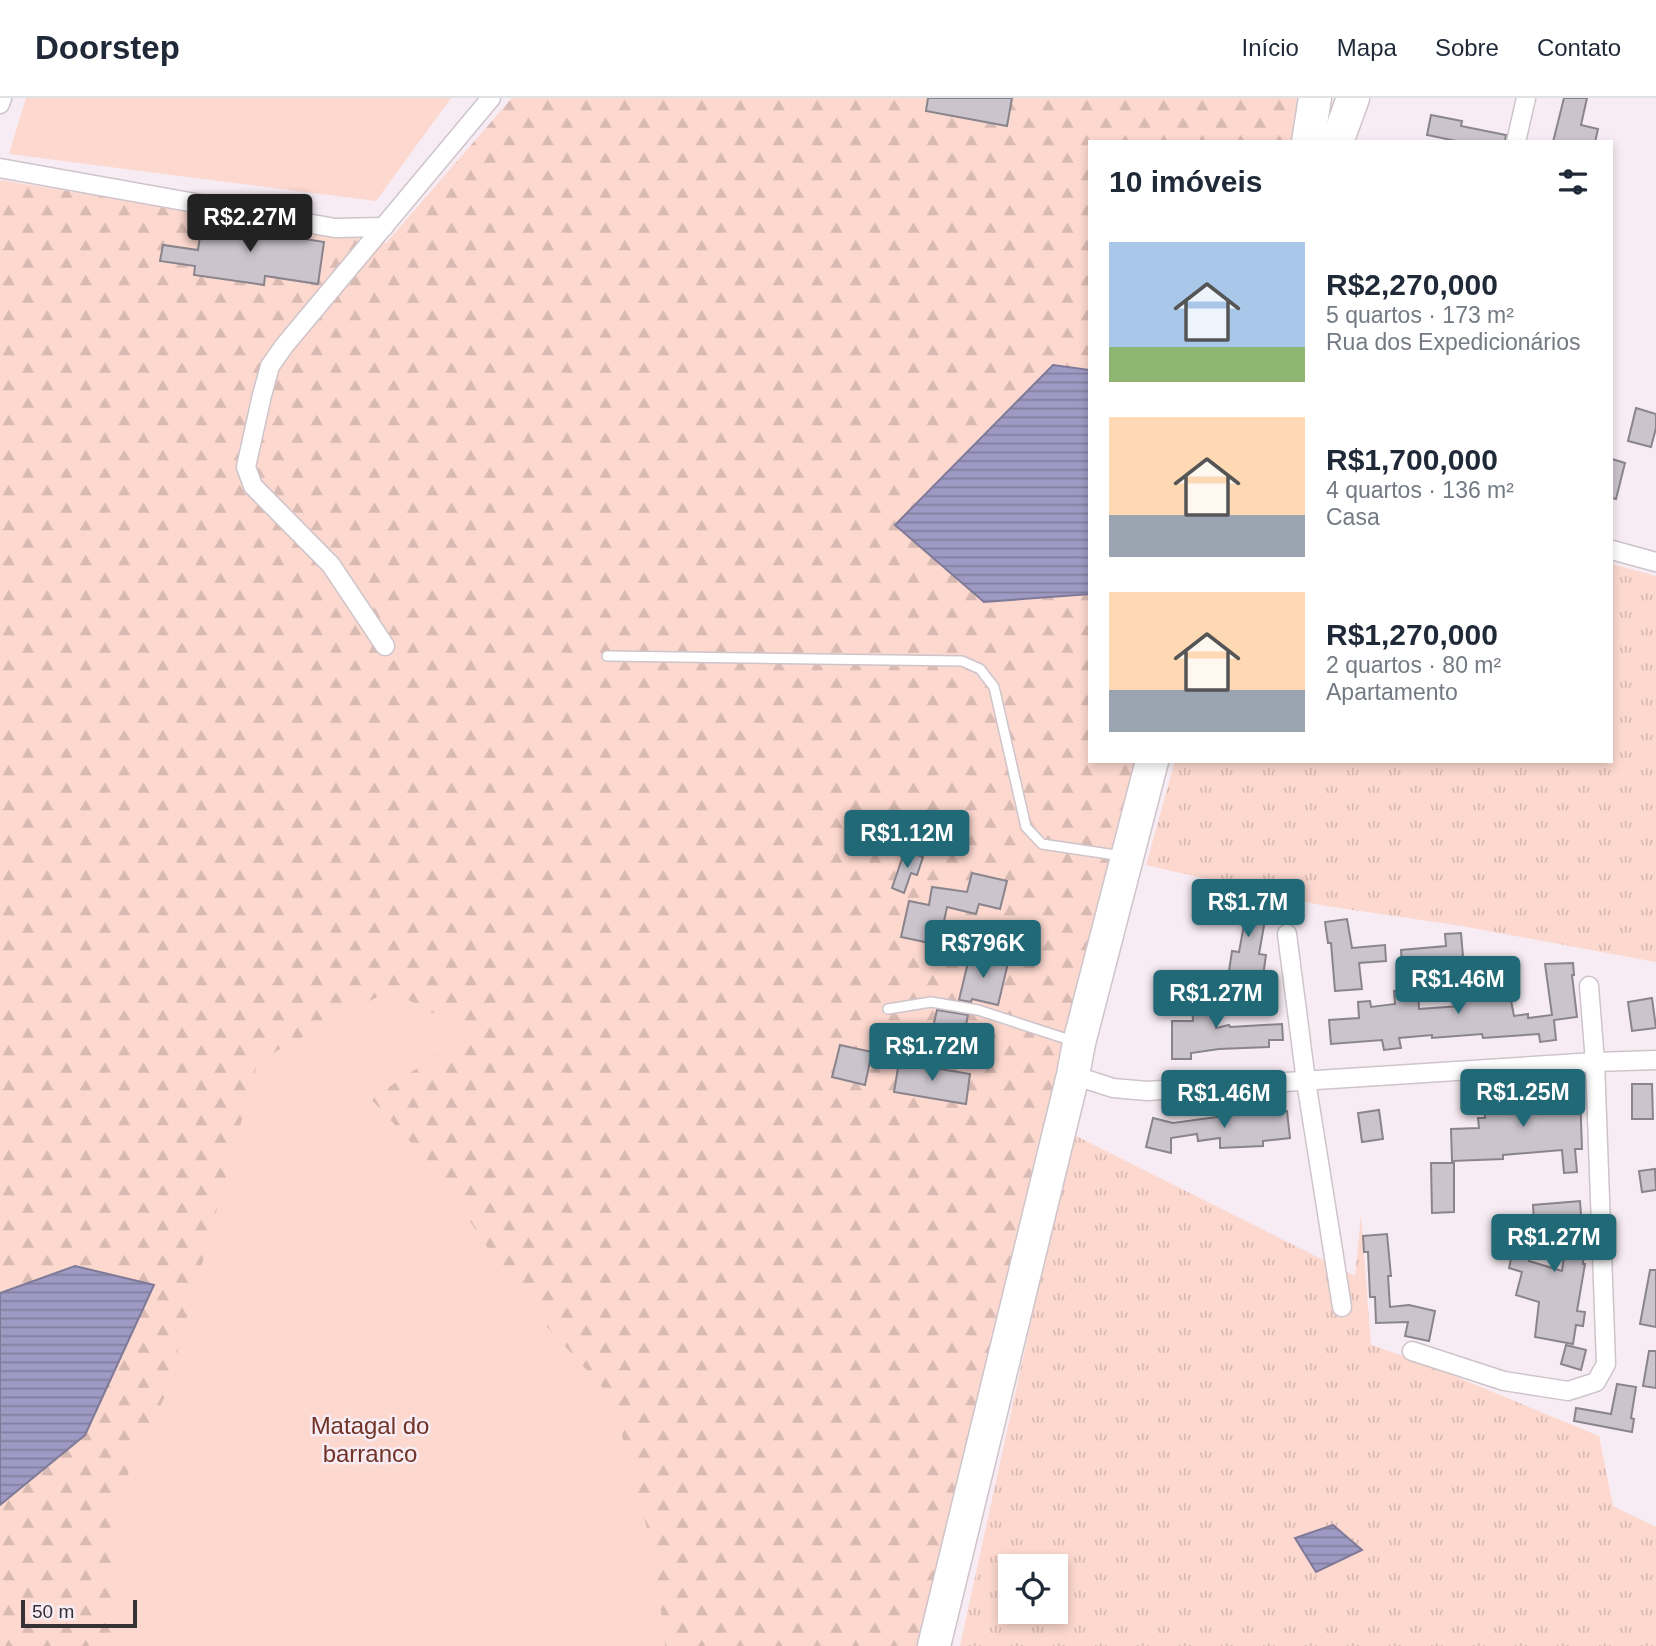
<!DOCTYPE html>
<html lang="pt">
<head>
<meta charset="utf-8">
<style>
	:root { --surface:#fff; --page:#f2f2f3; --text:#1f2937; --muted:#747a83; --line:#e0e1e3; --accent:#216976 }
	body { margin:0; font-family:Arial,sans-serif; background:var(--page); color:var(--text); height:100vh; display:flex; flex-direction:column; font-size:26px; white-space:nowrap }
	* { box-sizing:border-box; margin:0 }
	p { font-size:23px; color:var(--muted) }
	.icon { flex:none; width:38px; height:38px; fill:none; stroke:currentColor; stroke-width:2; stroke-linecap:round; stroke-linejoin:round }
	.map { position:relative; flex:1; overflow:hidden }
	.details { position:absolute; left:1088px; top:42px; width:525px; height:623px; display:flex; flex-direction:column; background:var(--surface); border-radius:0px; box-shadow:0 4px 10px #0003 }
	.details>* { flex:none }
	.controls { position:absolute; left:998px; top:1456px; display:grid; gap:14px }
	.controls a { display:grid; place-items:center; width:70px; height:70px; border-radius:0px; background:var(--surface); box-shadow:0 4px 10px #0003; font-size:35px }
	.scale { position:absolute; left:21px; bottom:18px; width:116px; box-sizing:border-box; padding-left:7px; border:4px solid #353134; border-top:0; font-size:19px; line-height:24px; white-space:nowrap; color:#353134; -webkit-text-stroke:5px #f7ecf3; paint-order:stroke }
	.price { position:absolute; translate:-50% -60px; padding:0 16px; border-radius:7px; background:var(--accent); color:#fff; font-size:23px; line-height:46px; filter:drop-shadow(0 2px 4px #0008) }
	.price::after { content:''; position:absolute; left:50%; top:42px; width:21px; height:16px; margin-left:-10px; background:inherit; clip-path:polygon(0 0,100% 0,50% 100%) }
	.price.selected { background:#222; color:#fff }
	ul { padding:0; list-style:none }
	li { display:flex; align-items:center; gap:21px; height:175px; padding:0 21px }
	li span { display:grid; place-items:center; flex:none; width:196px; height:140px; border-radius:0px; color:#555 }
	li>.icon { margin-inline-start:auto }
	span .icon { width:84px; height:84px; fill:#fffc; stroke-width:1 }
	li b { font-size:30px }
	h2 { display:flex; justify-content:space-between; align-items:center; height:84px; padding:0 21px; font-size:30px }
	header { display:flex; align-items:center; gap:42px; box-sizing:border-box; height:98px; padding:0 35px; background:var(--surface); border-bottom:2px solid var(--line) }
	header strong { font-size:33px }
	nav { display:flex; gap:38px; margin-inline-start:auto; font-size:24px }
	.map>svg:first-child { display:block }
</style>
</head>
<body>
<header>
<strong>Doorstep</strong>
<nav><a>Início</a><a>Mapa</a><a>Sobre</a><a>Contato</a></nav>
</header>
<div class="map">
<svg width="1656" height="1548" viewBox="0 0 1656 1548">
	<defs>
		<pattern id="grass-tufts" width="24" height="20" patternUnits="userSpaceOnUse" patternTransform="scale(1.75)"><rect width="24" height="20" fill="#fcd8cf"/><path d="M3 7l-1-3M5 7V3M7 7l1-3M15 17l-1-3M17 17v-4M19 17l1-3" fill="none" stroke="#d9bab2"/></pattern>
		<pattern id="forest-firs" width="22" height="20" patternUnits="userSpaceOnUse" patternTransform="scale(1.75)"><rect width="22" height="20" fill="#fcd8cf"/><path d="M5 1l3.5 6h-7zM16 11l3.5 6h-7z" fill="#d9bab2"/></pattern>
		<pattern id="water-rules" width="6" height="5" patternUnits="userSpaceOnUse" patternTransform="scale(1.75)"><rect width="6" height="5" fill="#9f9ac3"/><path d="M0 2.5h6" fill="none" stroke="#827e9f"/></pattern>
	</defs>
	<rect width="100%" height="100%" fill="#f7ecf3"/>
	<g fill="url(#grass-tufts)" fill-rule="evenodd">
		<polygon points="1612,466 1656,478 1656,864 1462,828 1320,807 1146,767 1175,663 1612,663"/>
		<path d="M1072,1036L1355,1178L1361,1117L1371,1247L1418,1263L1599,1338L1613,1408L1656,1429V1548H960ZM1010,1468H1055V1514H1010Z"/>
	</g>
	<polygon fill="url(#forest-firs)" points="512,0 1297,0 1294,44 1090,44 1090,663 1143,663 918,1548 0,1548 0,82 386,145"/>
	<g fill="#fcd8cf">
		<polygon points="26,0 451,0 376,103 9,56"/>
		<polygon points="390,892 470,935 371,1001 433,1068 522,1201 612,1300 655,1460 665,1548 120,1548 110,1414 166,1296 258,963"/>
	</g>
	<g fill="url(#water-rules)" stroke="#7f7a98" stroke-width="2">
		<polygon points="1053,267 1090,272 1090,496 984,504 895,427"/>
		<polygon points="75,1168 154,1187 85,1337 0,1407 0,1195"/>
		<polygon points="1333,1427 1362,1452 1316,1474 1295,1440"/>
	</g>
	<g fill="#cbc4cd" stroke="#8a848c" stroke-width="2">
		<polygon points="928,0 1012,0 1007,28 926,13"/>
		<polygon points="1564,0 1587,0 1581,27 1598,31 1595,44 1553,44"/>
		<polygon points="1431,17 1462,23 1461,28 1506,37 1505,44 1461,44 1427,37"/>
		<polygon points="219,121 288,133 287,138 324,144 318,186 265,178 264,187 194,177 195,168 160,163 163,147 198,152 202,125 218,128"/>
		<polygon points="1636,310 1656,316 1656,330 1651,349 1628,343"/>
		<polygon points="1612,361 1625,365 1616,401 1612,400"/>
		<polygon points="905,752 923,759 917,777 911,775 904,795 892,790"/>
		<polygon points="972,775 1007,783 1000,811 979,806 976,816 947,809 939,847 901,839 909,803 929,807 932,789 967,794"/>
		<polygon points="1224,795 1268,805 1259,856 1266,857 1262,885 1228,880 1232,853 1239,854 1246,816 1221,810"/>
		<polygon points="1347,821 1352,850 1385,847 1386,863 1359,865 1362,891 1335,893 1331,845 1328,845 1325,824"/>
		<polygon points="1461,835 1465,882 1436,884 1434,864 1402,868 1401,852 1446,848 1445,836"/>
		<polygon points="970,856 1008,865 998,907 972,901 971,904 959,902"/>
		<polygon points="1573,865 1574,877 1572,877 1577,919 1554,922 1556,942 1540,944 1539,936 1483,940 1482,936 1432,940 1432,937 1399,940 1401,950 1384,952 1382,942 1331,946 1329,922 1359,920 1358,904 1370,903 1371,909 1395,906 1394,893 1418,891 1419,911 1460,908 1460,903 1492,900 1491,896 1509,892 1514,918 1528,916 1528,920 1552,917 1545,866"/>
		<polygon points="1211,886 1213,920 1216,930 1229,927 1230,929 1282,926 1283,942 1269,942 1269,949 1219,951 1191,955 1191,961 1172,961 1172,923 1193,923 1191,888"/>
		<polygon points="1652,900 1656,930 1632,933 1628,904"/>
		<polygon points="937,912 968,917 964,936 933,929"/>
		<polygon points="840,947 872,954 865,987 832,979"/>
		<polygon points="899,964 970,976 966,1006 894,994"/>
		<polygon points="1632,986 1652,986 1653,1021 1632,1021"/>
		<polygon points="1580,995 1582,1051 1575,1051 1577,1074 1564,1075 1562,1052 1503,1057 1503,1061 1452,1063 1451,1031 1479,1030 1478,1020 1485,1020 1483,1000"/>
		<polygon points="1259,1008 1260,1016 1287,1013 1290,1040 1263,1043 1263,1048 1220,1050 1220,1040 1198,1043 1197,1036 1171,1040 1171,1055 1146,1049 1153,1020 1173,1025 1239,1016 1238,1010"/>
		<polygon points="1379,1012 1383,1041 1362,1044 1358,1015"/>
		<polygon points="1431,1065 1454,1065 1454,1114 1432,1115"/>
		<polygon points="1655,1071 1656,1092 1642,1094 1639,1073"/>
		<polygon points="1580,1103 1582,1130 1586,1131 1583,1166 1585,1166 1577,1213 1585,1214 1583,1228 1576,1227 1573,1246 1535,1239 1539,1204 1516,1197 1522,1174 1509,1170 1517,1134 1535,1138 1529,1163 1562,1173 1566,1143 1559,1143 1561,1120 1534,1122 1533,1107"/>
		<polygon points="1387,1136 1391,1178 1388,1178 1390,1209 1409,1207 1435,1213 1429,1243 1405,1238 1408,1224 1376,1225 1375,1199 1370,1199 1368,1154 1364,1154 1363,1138"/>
		<polygon points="1650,1172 1656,1172 1656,1229 1640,1226"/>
		<polygon points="1566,1247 1586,1252 1581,1272 1561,1266"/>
		<polygon points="1649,1253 1656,1253 1656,1290 1643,1288"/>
		<polygon points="1617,1286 1636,1289 1631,1320 1634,1321 1632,1334 1574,1323 1576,1310 1611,1316"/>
	</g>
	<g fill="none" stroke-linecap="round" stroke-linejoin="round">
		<defs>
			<g id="lane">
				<polyline points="607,558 962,563 980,571 994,589 1026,729 1042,746 1122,758"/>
				<polyline points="888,911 931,904 978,912 1073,943"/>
			</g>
			<g id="street">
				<polyline points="0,6 2,0"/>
				<polyline points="1516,44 1526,0"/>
				<polyline points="0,70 335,130 384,129"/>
				<polyline points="1612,452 1656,464"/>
				<polyline points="385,548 331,467 253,388 246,369 262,297 270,268 284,248 491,0"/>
				<polyline points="1287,836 1306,983 1342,1209"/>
				<polyline points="1073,977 1113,990 1147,993 1595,964 1656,962"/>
				<polyline points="1412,1253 1504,1283 1568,1293 1596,1284 1606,1266 1595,964 1589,888"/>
			</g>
			<g id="highway">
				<polyline points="1308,44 1315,0"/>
				<polyline points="1337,44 1353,0"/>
				<polyline points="934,1548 1073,977 1079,945 1152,663"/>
			</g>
		</defs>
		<use href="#lane" stroke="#cec4ca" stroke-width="12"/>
		<use href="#street" stroke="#cec4ca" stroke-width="21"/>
		<use href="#highway" stroke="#cec4ca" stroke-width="35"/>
		<use href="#lane" stroke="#fff" stroke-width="9"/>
		<use href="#street" stroke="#fff" stroke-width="18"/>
		<use href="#highway" stroke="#fff" stroke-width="32"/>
	</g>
	<g text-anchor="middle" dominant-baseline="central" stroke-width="5" stroke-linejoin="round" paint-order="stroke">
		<g font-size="24" fill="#703326" stroke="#f7ecf3">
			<text x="370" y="1327">Matagal do<tspan x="370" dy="28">barranco</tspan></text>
		</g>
	</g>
</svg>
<div class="controls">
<a><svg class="icon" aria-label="locate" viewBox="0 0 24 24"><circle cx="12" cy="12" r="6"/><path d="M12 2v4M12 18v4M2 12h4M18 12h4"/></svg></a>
</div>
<div class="scale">50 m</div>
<b class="price selected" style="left:250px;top:156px">R$2.27M</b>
<b class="price" style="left:907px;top:772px">R$1.12M</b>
<b class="price" style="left:1248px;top:841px">R$1.7M</b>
<b class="price" style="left:983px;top:882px">R$796K</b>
<b class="price" style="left:1458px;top:918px">R$1.46M</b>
<b class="price" style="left:1216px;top:932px">R$1.27M</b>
<b class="price" style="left:932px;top:985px">R$1.72M</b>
<b class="price" style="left:1523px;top:1031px">R$1.25M</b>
<b class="price" style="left:1224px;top:1032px">R$1.46M</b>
<b class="price" style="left:1554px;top:1176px">R$1.27M</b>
<section class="details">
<h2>10 imóveis<svg class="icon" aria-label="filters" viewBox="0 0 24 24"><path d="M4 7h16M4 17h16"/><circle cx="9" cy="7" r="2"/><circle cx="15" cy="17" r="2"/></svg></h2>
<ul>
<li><span style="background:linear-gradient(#a9c7e8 75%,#8fb573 0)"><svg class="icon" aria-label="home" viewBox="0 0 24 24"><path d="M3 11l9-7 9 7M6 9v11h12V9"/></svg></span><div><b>R$2,270,000</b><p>5 quartos · 173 m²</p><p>Rua dos Expedicionários</p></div></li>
<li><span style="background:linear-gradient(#ffd9b3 70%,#9aa5b1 0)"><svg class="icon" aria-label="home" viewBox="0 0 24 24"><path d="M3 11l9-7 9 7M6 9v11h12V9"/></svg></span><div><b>R$1,700,000</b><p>4 quartos · 136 m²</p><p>Casa</p></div></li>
<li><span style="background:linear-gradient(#ffd9b3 70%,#9aa5b1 0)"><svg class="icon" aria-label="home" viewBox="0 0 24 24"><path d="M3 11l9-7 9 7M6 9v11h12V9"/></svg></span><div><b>R$1,270,000</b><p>2 quartos · 80 m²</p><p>Apartamento</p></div></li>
</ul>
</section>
</div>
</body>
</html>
